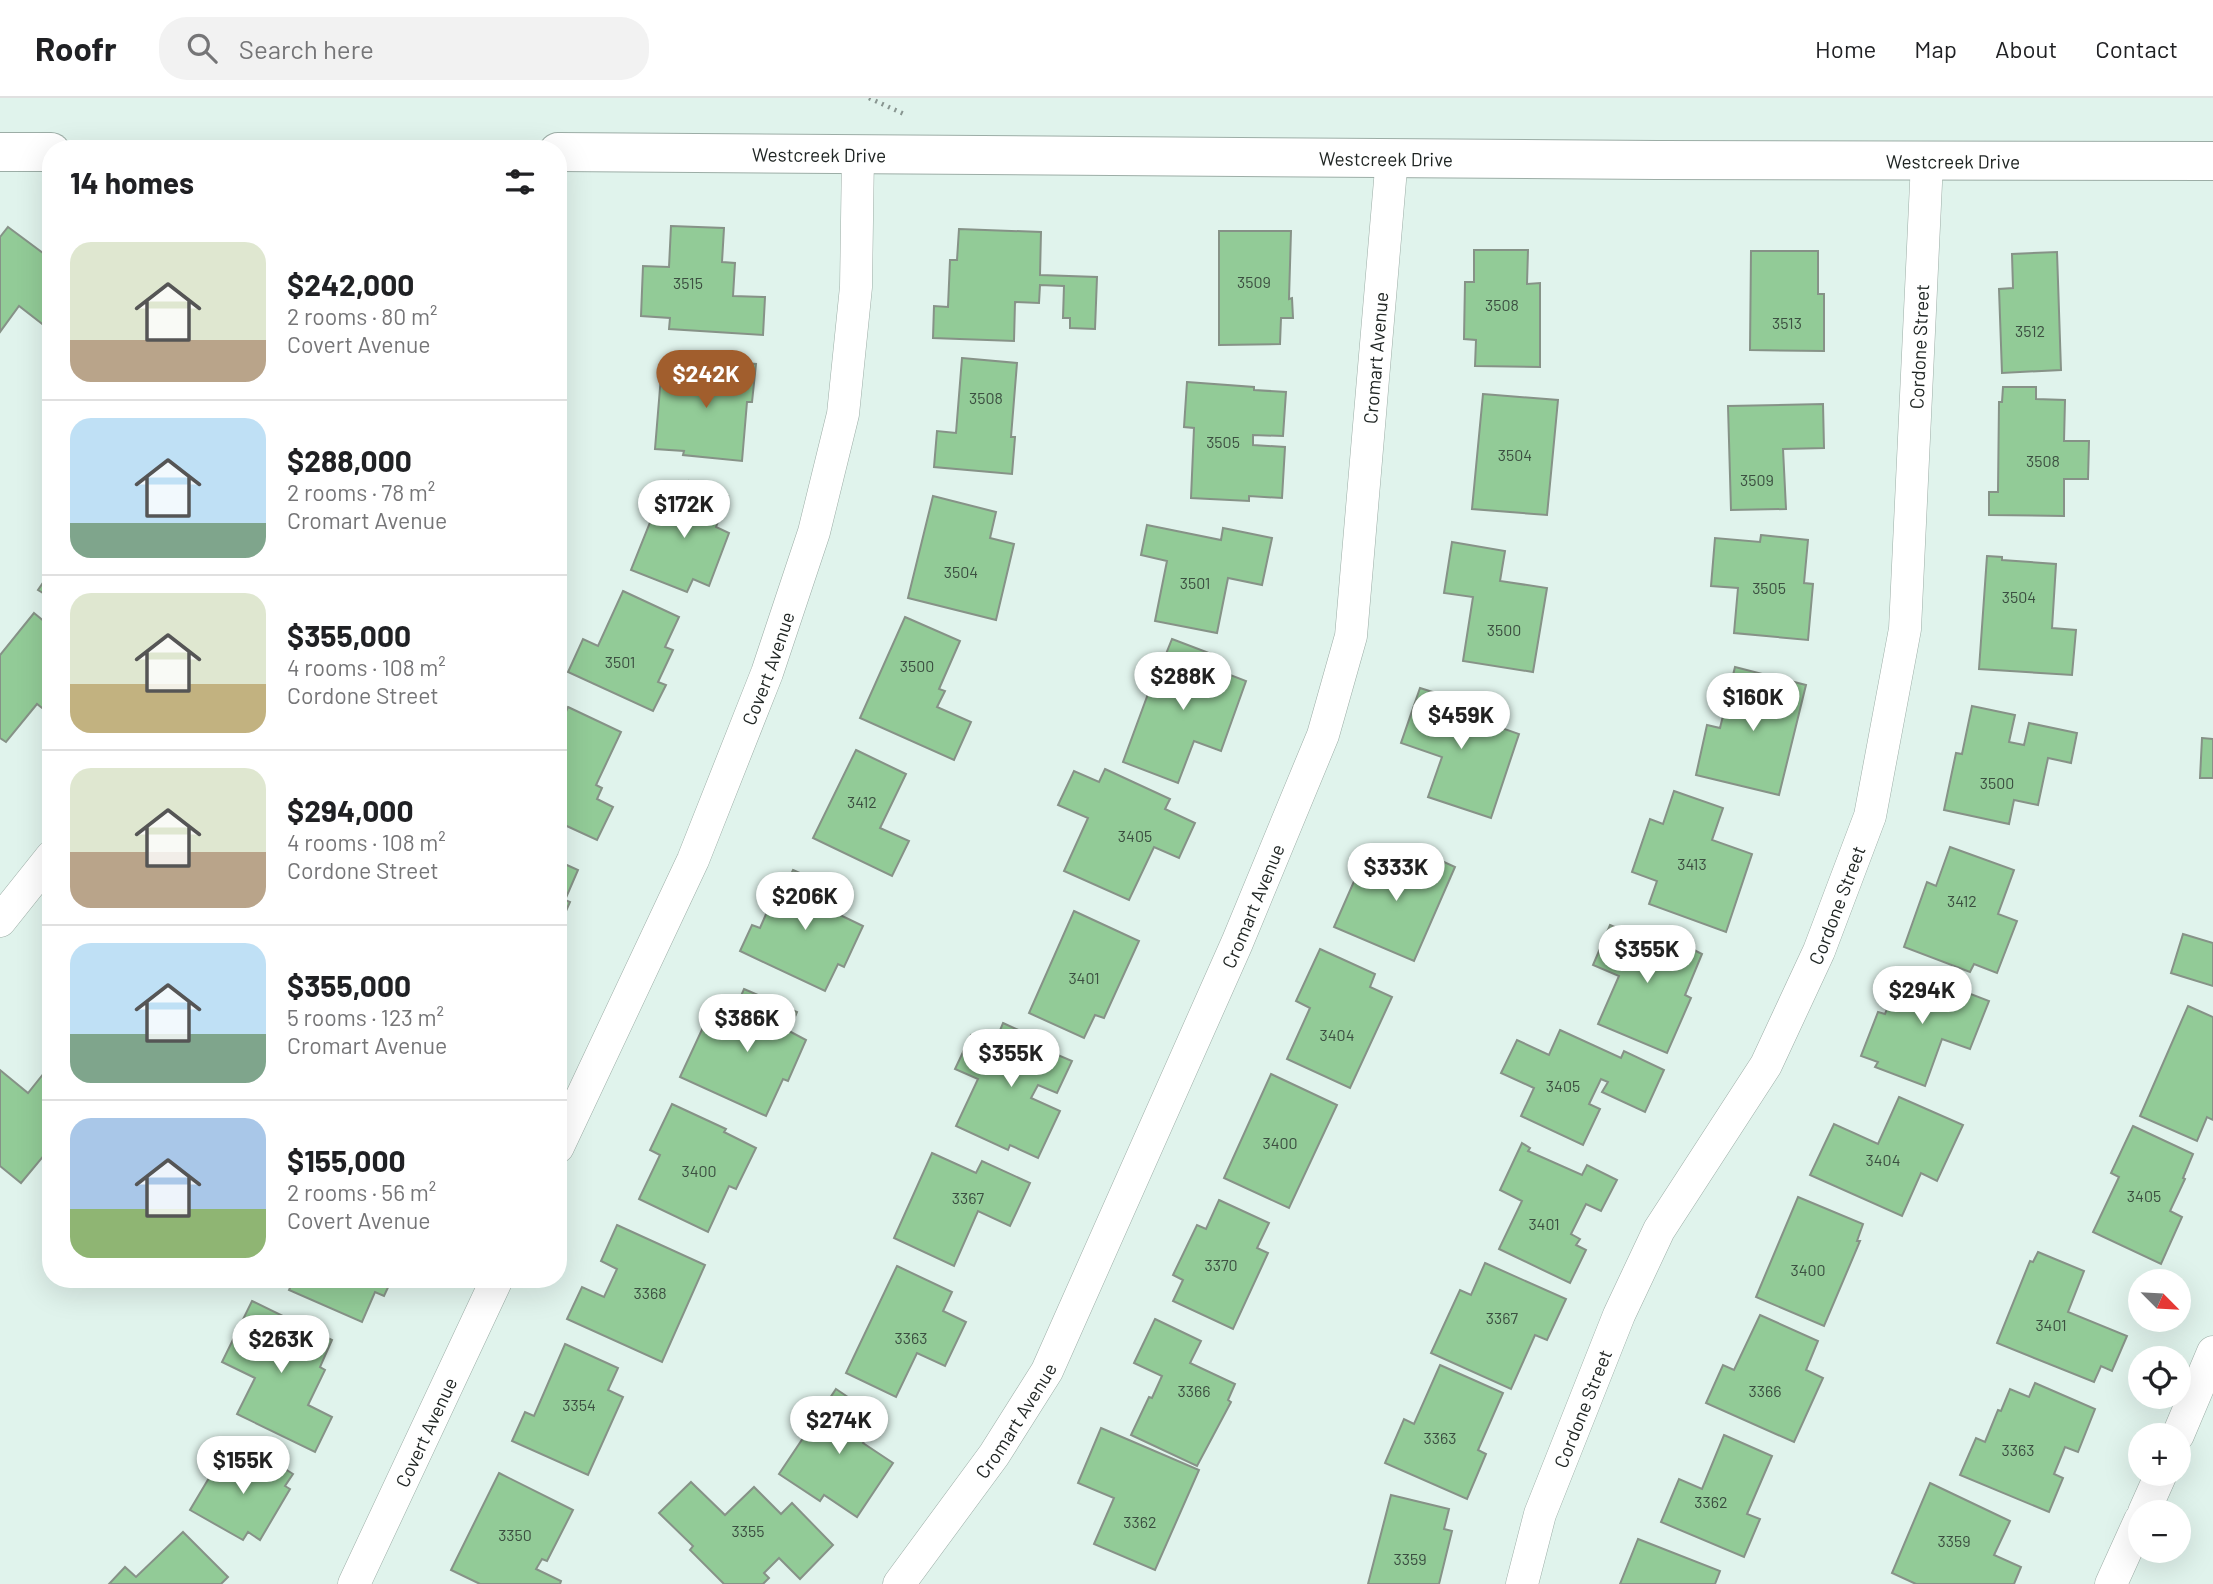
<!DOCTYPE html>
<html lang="en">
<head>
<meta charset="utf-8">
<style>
	:root { --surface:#fff; --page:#f2f2f2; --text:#202124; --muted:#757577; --line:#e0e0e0; --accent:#a15e2d }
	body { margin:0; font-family:Barlow,sans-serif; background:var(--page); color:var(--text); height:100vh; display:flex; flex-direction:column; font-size:26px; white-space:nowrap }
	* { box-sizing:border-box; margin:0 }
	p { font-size:23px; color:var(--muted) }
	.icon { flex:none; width:38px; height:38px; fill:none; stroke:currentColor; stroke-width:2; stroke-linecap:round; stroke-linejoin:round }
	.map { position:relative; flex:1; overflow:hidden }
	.side { position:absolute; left:42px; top:42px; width:525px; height:1148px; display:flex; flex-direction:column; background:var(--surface); border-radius:28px; box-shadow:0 7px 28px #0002 }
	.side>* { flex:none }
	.needle { width:46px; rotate:114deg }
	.fabs { position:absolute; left:2128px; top:1171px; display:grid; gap:14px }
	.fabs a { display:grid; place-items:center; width:63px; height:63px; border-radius:50%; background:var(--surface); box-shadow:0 7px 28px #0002; font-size:35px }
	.price { position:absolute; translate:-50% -60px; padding:0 16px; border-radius:24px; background:#fff; color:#222; font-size:23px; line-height:46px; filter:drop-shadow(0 2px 4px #0008) }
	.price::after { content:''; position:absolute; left:50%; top:42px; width:21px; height:16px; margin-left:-10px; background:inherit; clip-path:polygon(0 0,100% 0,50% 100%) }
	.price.on { background:var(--accent); color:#fff }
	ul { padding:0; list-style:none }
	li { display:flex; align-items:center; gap:21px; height:175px; padding:0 28px }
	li+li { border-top:2px solid var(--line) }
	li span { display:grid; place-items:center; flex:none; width:196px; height:140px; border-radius:21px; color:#555 }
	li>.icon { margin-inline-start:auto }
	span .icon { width:84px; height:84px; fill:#fffc; stroke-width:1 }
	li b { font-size:30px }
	h2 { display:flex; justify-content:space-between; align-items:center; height:84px; padding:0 28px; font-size:30px }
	header { display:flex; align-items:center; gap:42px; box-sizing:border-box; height:98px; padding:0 35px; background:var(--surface); border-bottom:2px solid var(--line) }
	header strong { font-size:33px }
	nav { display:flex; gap:38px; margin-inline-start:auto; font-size:24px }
	.search { width:490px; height:63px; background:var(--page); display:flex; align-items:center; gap:18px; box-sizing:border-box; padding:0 24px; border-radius:28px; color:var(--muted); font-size:26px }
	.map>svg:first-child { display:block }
</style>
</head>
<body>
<header>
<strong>Roofr</strong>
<div class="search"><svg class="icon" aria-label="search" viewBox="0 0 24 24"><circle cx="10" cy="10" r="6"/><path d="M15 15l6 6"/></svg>Search here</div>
<nav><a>Home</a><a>Map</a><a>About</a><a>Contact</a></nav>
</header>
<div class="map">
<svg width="2213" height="1486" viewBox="0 0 2213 1486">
	<rect width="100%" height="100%" fill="#e0f3ec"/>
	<g fill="#92cb97" stroke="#869287" stroke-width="2">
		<polygon points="671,128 724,130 722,164 735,165 733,198 765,199 763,237 669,231 670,220 641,218 643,168 669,169"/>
		<polygon points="8,129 51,161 50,232 19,208 0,234 0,139"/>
		<polygon points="959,131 1041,134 1040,177 1097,179 1095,231 1070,230 1070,220 1063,220 1064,188 1040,187 1039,205 1015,204 1014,243 933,240 934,208 948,209 950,162 957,162"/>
		<polygon points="1219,133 1291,133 1289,201 1292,200 1293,220 1281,220 1280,246 1219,247"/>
		<polygon points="1474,152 1528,152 1527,186 1540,185 1540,269 1475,268 1476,242 1464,241 1465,184 1474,184"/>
		<polygon points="1751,153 1818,153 1818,196 1824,196 1824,253 1750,252"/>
		<polygon points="2057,154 2061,272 2002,275 1999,191 2013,190 2012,156"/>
		<polygon points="962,260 1017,265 1011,339 1015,339 1012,376 934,369 937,333 956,335"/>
		<polygon points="692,261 756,266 752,304 747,304 742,363 683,357 684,353 655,351 661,278 691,280"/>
		<polygon points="1187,284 1254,289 1254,292 1286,294 1283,338 1253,337 1253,347 1285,349 1282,400 1249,398 1249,403 1191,400 1194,330 1184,329"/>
		<polygon points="2003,289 2036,289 2036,301 2065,302 2064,343 2089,343 2088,381 2064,381 2064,418 1989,417 1989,394 1998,394 1999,304 2002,304"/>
		<polygon points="1483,296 1558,302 1547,417 1472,411"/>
		<polygon points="1823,306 1824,350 1783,351 1786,411 1731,412 1728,308"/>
		<polygon points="689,383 728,398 716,429 729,435 709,488 693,481 687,494 631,472 659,402 679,409"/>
		<polygon points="933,398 996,414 990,440 1014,446 996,522 908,500"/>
		<polygon points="1147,427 1221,442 1223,430 1272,440 1262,487 1228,480 1217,535 1155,523 1167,463 1141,457"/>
		<polygon points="1761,437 1808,442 1804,485 1813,486 1808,542 1734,535 1738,490 1711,488 1715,440 1760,444"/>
		<polygon points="1452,444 1505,453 1500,483 1547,490 1533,574 1463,563 1473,499 1444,495"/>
		<polygon points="1987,458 2002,459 2002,462 2056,466 2052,530 2076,532 2072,577 1979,571"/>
		<polygon points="51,473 51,500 38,492"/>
		<polygon points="623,493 679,519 665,549 673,552 658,584 666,587 653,613 568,574 583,541 598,548"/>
		<polygon points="34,515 51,529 51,617 37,606 6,644 0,640 0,557"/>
		<polygon points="905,519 960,543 939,591 945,593 937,609 971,624 954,662 860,620"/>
		<polygon points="1172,541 1217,558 1212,570 1246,583 1221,653 1194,643 1178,685 1123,664 1159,566 1175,572 1178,561 1166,556"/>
		<polygon points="1735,569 1806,587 1779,697 1696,677 1707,627 1720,630"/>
		<polygon points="1420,590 1477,608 1473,620 1519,636 1491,720 1428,699 1442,659 1401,645"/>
		<polygon points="1972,608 2015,617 2009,644 2024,647 2029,625 2077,635 2071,665 2048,660 2038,707 2014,702 2009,726 1944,712 1956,655 1962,656"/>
		<polygon points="568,609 621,634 596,687 602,690 597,701 613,709 597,742 558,724 558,632"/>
		<polygon points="2202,640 2213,641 2213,680 2200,680"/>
		<polygon points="856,652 906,676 880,730 909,743 892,778 813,740"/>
		<polygon points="1105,671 1170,701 1165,711 1195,725 1179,760 1154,749 1129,802 1064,773 1088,720 1058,707 1074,673 1099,684"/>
		<polygon points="1674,693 1723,710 1712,742 1752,756 1726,834 1649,806 1657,783 1632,774 1650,721 1663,726"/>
		<polygon points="1407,747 1455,769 1414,863 1334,829 1362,765 1393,779"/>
		<polygon points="1950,749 2014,772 1998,816 2017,823 1997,875 1974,866 1970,874 1904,849 1927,784 1936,788"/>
		<polygon points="558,763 578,772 565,802 570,804 558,831"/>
		<polygon points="793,772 849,797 840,817 863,828 844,869 838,866 825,893 740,853 752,827 760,830 773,800 779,802"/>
		<polygon points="1074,813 1139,843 1104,920 1095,917 1084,940 1029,915"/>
		<polygon points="1610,827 1649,844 1653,833 1659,835 1660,832 1694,846 1692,851 1702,856 1685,897 1691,900 1667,955 1598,926 1619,878 1593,867"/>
		<polygon points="2183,836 2213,845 2213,888 2171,875"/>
		<polygon points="1320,851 1375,876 1370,889 1392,899 1350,990 1287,961 1310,910 1296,903"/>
		<polygon points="1903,870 1989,903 1970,951 1942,941 1925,988 1875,969 1878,964 1861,958 1878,914 1885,916"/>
		<polygon points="744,891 797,914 789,933 806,942 788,983 783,981 766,1018 680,979 705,925 725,934"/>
		<polygon points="2188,908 2213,919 2213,1022 2207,1019 2197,1043 2140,1018"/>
		<polygon points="1003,925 1056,949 1053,955 1072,963 1057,995 1038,987 1031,1000 1060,1013 1038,1060 1010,1047 1008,1052 956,1028 978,981 955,971 971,937 994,947"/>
		<polygon points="1560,932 1621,960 1624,953 1664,972 1645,1014 1602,994 1608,984 1601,981 1589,1006 1600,1011 1583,1047 1521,1018 1534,990 1501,975 1517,942 1549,957"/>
		<polygon points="48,970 51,972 51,1049 21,1085 0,1068 0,972 28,995"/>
		<polygon points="1271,976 1337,1007 1289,1110 1224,1080"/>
		<polygon points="1899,999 1963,1027 1937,1083 1921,1075 1902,1118 1810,1077 1834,1026 1878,1046"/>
		<polygon points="672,1006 726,1031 724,1034 756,1050 736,1091 729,1088 708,1134 639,1101 660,1057 650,1052"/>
		<polygon points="2133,1028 2193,1056 2183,1080 2185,1081 2170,1113 2182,1119 2161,1166 2093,1134 2119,1079 2111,1075"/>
		<polygon points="1522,1045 1530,1050 1528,1053 1582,1077 1587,1067 1617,1082 1601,1113 1586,1106 1571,1136 1580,1141 1576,1147 1586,1152 1570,1185 1499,1151 1522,1103 1500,1092"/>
		<polygon points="932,1055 976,1075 982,1063 1030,1085 1010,1128 978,1113 954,1168 894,1140"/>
		<polygon points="1798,1099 1863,1126 1857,1143 1860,1143 1824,1228 1756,1199"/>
		<polygon points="1219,1102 1269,1125 1257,1150 1268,1155 1233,1231 1173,1203 1183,1182 1173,1177 1197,1127 1206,1131"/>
		<polygon points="617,1127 705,1167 662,1264 567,1221 582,1189 604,1199 617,1171 601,1163"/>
		<polygon points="2038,1154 2084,1173 2068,1214 2127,1238 2112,1273 2101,1268 2094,1284 1997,1245 2030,1163 2033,1164"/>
		<polygon points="1485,1165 1566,1201 1547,1242 1535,1237 1511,1291 1431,1255 1460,1192 1471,1197"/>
		<polygon points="897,1168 952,1194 943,1213 966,1224 945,1268 917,1255 896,1299 846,1275"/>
		<polygon points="294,1181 392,1181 384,1198 375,1194 362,1224 289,1192"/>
		<polygon points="252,1203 332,1242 320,1269 325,1272 308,1307 332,1319 315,1354 237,1316 255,1280 222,1264"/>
		<polygon points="1760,1217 1818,1243 1806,1272 1823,1280 1794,1344 1706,1305 1723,1267 1734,1272"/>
		<polygon points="1155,1221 1201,1243 1190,1265 1235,1286 1228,1302 1231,1304 1197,1368 1131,1337 1149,1299 1152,1300 1162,1278 1134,1265"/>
		<polygon points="565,1246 618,1270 608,1292 623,1299 588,1377 512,1343 525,1314 534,1318"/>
		<polygon points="1440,1267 1503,1295 1478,1352 1486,1356 1467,1401 1385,1365 1404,1321 1414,1326"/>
		<polygon points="2035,1285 2095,1311 2078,1354 2065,1349 2054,1376 2063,1380 2049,1414 1960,1377 1976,1340 1985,1344 1998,1312 2001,1313 2010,1291 2029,1299"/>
		<polygon points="836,1291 879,1320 863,1345 893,1365 857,1419 824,1397 820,1403 779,1376"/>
		<polygon points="1101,1330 1199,1372 1155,1472 1094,1446 1114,1400 1078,1385"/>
		<polygon points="1724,1337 1772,1358 1747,1416 1760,1421 1744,1459 1661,1424 1679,1381 1702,1391"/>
		<polygon points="258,1354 293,1376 285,1388 290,1391 260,1442 248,1434 243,1442 190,1412 222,1358 247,1372"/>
		<polygon points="499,1375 573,1412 547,1463 542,1461 536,1471 561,1483 560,1486 480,1486 451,1472"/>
		<polygon points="691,1384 725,1417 754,1389 781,1416 792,1405 833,1447 800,1481 779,1460 764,1475 769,1480 763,1486 724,1486 690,1452 693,1448 659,1415"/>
		<polygon points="1930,1385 2010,1423 1994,1457 2021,1469 2014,1486 1916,1486 1892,1475"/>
		<polygon points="1391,1397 1449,1411 1444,1431 1452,1433 1439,1486 1368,1486"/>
		<polygon points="183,1434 228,1479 221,1486 109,1486 125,1469 136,1479"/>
		<polygon points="1638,1441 1720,1473 1715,1486 1620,1486"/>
	</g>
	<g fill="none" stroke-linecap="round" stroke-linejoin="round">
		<defs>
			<g id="street">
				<polyline points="0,823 51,759"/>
				<path id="s1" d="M558,1049L693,762L767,575L814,434L843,316L856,189L858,57"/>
				<polyline points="2178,1337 2213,1254"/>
				<polyline points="2144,1414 2161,1376"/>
				<path id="s2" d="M354,1486L497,1181"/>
				<path id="s3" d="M899,1486L994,1357L1047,1273L1237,845L1323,637L1351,538L1392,59"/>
				<path id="s4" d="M1522,1486L1540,1416L1619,1217L1659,1132L1766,967L1819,853L1870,718L1905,531L1927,64"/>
				<polyline points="2111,1486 2140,1422"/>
			</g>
			<g id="secondary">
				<polyline points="0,54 51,54"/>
				<path id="s5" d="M558,54L1657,62L2213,63"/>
			</g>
		</defs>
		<use href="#street" stroke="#9cada6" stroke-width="33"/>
		<use href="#secondary" stroke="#9cada6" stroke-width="40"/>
		<polyline stroke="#889590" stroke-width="4.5" stroke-dasharray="2 5" stroke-linecap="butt" points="869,0 904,16"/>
		<use href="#street" stroke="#fff" stroke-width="32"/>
		<use href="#secondary" stroke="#fff" stroke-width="38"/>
	</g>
	<g text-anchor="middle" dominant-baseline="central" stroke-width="5" stroke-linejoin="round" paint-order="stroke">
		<g font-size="16" fill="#3c4f41">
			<text x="1254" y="183">3509</text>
			<text x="688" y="184">3515</text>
			<text x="1502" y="206">3508</text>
			<text x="1787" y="224">3513</text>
			<text x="2030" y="232">3512</text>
			<text x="986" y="299">3508</text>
			<text x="1223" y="343">3505</text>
			<text x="1515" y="356">3504</text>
			<text x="2043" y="362">3508</text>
			<text x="1757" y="381">3509</text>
			<text x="961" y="473">3504</text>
			<text x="1195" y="484">3501</text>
			<text x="1769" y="489">3505</text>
			<text x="2019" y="498">3504</text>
			<text x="1504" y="531">3500</text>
			<text x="620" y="563">3501</text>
			<text x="917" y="567">3500</text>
			<text x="1997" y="684">3500</text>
			<text x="862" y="703">3412</text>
			<text x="1135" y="737">3405</text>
			<text x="1692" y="765">3413</text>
			<text x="1962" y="802">3412</text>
			<text x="1084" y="879">3401</text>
			<text x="1337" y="936">3404</text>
			<text x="1563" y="987">3405</text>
			<text x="1280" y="1044">3400</text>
			<text x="1883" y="1061">3404</text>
			<text x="699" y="1072">3400</text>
			<text x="2144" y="1097">3405</text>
			<text x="968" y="1099">3367</text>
			<text x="1544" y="1125">3401</text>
			<text x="1221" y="1166">3370</text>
			<text x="1808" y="1171">3400</text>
			<text x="650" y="1194">3368</text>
			<text x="1502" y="1219">3367</text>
			<text x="2051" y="1226">3401</text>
			<text x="911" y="1239">3363</text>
			<text x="1194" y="1292">3366</text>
			<text x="1765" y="1292">3366</text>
			<text x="579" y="1306">3354</text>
			<text x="1440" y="1339">3363</text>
			<text x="2018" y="1351">3363</text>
			<text x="1711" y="1403">3362</text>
			<text x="1140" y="1423">3362</text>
			<text x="748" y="1432">3355</text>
			<text x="515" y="1436">3350</text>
			<text x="1954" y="1442">3359</text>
			<text x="1410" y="1460">3359</text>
		</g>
		<g font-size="19" fill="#202624" stroke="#f3fefa">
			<text stroke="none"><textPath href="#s5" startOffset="261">Westcreek Drive</textPath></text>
			<text stroke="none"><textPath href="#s5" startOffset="828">Westcreek Drive</textPath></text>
			<text stroke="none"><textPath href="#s5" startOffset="1395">Westcreek Drive</textPath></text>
			<text stroke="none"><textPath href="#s4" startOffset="1320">Cordone Street</textPath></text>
			<text stroke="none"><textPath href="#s3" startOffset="1335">Cromart Avenue</textPath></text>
			<text stroke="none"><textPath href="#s1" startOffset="523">Covert Avenue</textPath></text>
			<text stroke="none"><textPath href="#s4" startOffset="752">Cordone Street</textPath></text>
			<text stroke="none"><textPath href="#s3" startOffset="768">Cromart Avenue</textPath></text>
			<text stroke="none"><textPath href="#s4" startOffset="186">Cordone Street</textPath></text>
			<text stroke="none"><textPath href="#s3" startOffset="201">Cromart Avenue</textPath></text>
			<text stroke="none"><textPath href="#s2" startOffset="168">Covert Avenue</textPath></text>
		</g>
	</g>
</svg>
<div class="fabs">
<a><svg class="needle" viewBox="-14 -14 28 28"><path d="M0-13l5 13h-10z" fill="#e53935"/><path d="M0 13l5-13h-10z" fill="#757577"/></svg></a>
<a><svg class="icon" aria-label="locate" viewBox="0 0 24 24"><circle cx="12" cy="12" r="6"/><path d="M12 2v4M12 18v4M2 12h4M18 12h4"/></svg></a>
<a>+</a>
<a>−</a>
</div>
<b class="price on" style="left:706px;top:312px">$242K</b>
<b class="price" style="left:684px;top:442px">$172K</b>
<b class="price" style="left:1183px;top:614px">$288K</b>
<b class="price" style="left:1753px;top:635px">$160K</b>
<b class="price" style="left:1461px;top:653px">$459K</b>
<b class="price" style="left:1396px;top:805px">$333K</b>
<b class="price" style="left:805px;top:834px">$206K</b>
<b class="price" style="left:1647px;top:887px">$355K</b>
<b class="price" style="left:1922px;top:928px">$294K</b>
<b class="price" style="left:747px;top:956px">$386K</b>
<b class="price" style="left:1011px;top:991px">$355K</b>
<b class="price" style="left:281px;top:1277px">$263K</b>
<b class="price" style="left:839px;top:1358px">$274K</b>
<b class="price" style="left:243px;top:1398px">$155K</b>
<section class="side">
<h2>14 homes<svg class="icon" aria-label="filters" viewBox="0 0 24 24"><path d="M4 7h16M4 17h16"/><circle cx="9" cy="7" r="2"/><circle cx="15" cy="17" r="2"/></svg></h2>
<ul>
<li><span style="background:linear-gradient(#dfe7d0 70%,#b9a48a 0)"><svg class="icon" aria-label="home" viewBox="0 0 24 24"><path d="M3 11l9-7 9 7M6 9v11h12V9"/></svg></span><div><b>$242,000</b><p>2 rooms · 80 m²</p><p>Covert Avenue</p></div></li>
<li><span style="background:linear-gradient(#bfe0f5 75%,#7fa58c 0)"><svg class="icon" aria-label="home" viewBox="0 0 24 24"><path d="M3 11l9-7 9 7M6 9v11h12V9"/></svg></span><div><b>$288,000</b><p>2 rooms · 78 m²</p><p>Cromart Avenue</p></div></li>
<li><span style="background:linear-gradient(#dfe7d0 65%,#c2b280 0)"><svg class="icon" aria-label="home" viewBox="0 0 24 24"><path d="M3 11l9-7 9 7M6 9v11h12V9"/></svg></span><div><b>$355,000</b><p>4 rooms · 108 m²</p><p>Cordone Street</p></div></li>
<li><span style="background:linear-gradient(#dfe7d0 60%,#b9a48a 0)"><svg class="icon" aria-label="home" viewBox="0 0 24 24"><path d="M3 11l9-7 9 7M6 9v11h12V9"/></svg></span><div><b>$294,000</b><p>4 rooms · 108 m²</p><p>Cordone Street</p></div></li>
<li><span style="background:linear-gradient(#bfe0f5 65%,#7fa58c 0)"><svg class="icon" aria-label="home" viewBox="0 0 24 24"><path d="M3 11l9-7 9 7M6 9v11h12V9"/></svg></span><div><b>$355,000</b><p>5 rooms · 123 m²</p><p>Cromart Avenue</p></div></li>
<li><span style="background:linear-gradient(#a9c7e8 65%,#8fb573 0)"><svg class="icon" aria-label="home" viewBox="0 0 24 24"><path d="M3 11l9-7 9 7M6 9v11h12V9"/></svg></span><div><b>$155,000</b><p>2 rooms · 56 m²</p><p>Covert Avenue</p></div></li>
</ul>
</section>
</div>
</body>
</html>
